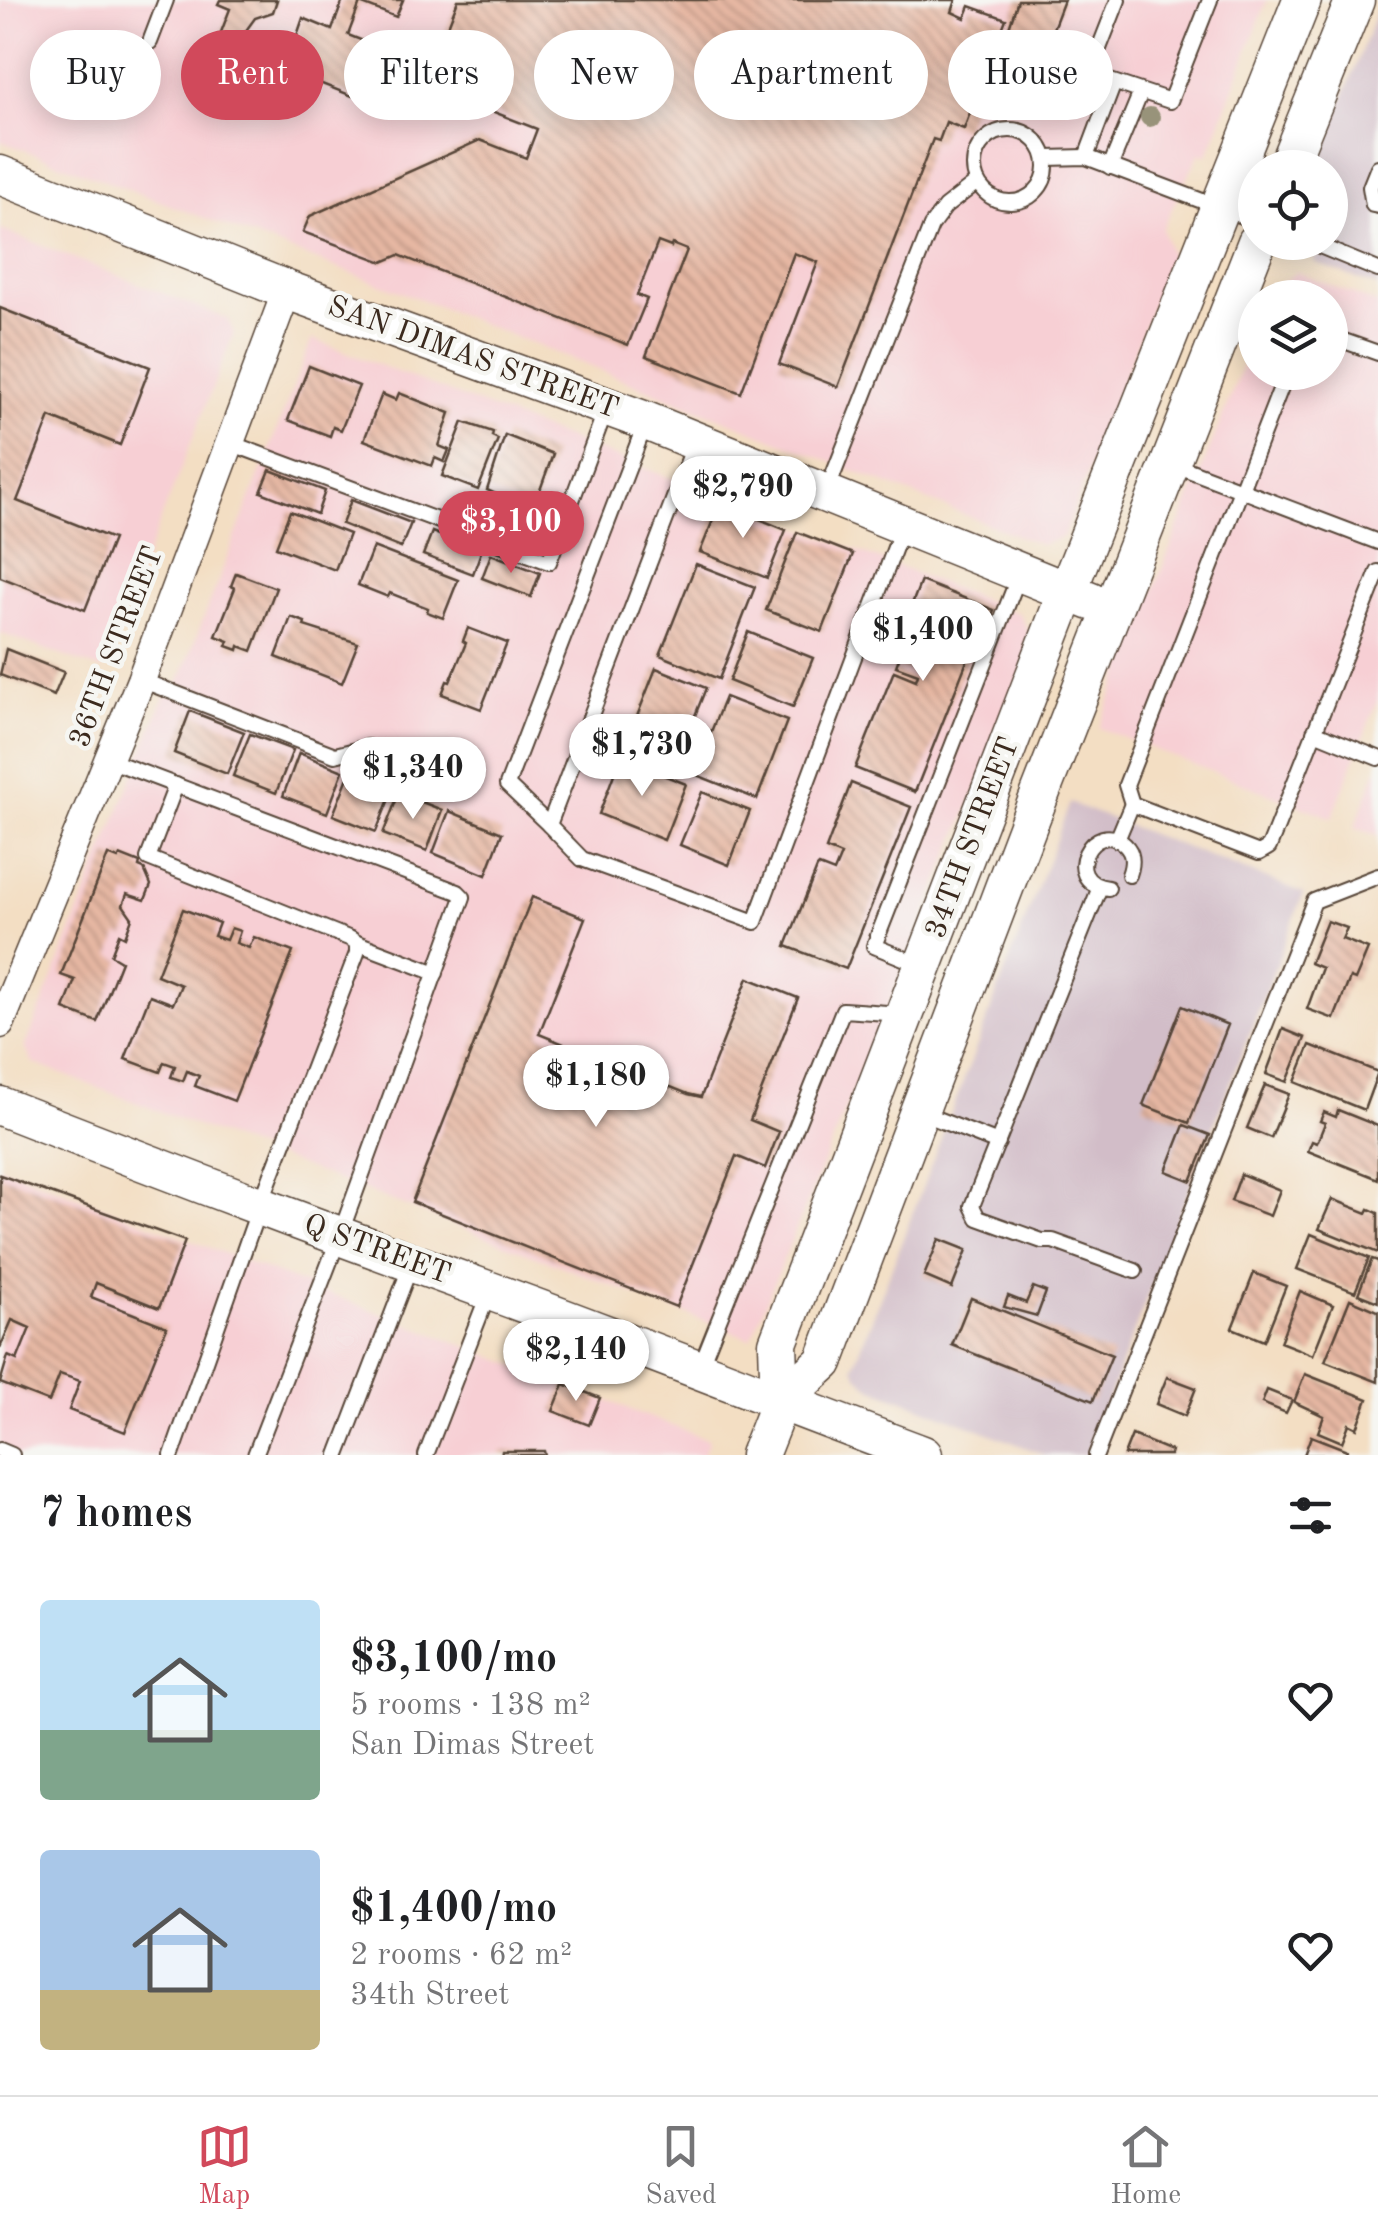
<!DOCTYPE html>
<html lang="en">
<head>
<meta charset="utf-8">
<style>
	:root { --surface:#fff; --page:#f2f2f2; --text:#202124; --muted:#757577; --line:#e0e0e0; --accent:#d1495b }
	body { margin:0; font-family:"Old Standard TT",serif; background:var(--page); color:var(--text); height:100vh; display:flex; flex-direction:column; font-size:38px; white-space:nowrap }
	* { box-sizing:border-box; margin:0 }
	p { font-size:32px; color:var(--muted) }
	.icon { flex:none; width:55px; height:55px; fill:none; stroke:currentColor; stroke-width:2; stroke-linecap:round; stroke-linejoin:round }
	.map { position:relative; height:1455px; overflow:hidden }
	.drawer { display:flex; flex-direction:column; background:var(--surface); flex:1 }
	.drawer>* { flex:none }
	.guide { position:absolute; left:30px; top:30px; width:1320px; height:90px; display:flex; gap:20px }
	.buttons { position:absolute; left:1238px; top:150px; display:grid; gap:20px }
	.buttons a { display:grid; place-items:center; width:110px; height:110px; border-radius:50%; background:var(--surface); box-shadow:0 5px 25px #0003; font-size:50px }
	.price { position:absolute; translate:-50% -85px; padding:0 22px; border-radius:35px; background:#fff; color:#222; font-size:32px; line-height:65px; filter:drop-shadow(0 2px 5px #0008) }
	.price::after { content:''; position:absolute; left:50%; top:60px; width:30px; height:22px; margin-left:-15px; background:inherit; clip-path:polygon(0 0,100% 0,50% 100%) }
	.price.on { background:var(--accent); color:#fff }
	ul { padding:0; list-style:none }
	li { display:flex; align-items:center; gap:30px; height:250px; padding:0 40px }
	li span { display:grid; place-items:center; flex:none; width:280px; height:200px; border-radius:10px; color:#555 }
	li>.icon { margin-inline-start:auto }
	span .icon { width:120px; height:120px; fill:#fffc; stroke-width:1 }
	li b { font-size:42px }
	h2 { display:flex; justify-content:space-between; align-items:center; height:120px; padding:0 40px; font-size:42px }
	.tag { padding:0 35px; border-radius:45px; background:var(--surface); box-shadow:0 5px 25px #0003; font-size:35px; line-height:90px }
	.tag.on { background:var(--accent); color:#fff }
	.tab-bar { display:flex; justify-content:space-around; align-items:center; height:140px; border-top:2px solid var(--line); background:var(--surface); font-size:28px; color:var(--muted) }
	.tab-bar a { display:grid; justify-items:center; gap:5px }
	.tab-bar .on { color:var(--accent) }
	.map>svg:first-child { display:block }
</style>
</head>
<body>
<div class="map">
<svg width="1378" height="1455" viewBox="0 0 1378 1455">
	<defs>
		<pattern id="building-back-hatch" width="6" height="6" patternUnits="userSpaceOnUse" patternTransform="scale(2.5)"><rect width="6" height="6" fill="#e6b7a3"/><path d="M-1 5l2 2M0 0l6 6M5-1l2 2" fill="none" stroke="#bc9584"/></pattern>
	</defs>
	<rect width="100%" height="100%" fill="#f6f6f2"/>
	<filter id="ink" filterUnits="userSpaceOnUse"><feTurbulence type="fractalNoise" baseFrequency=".01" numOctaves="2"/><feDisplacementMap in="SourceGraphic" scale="20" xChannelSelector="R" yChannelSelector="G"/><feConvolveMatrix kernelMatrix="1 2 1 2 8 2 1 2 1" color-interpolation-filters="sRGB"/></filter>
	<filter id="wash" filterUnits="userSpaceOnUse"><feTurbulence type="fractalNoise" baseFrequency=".0048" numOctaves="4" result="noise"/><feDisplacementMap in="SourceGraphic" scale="40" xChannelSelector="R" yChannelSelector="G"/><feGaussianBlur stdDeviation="2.25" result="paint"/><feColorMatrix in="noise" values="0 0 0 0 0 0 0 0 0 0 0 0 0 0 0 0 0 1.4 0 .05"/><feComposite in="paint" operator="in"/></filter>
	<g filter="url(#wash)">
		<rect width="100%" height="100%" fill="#f3dec3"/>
		<g fill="#f7cfd4">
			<polygon points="0,0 1267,0 1208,155 1199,154 1162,229 1171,257 1063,537 1041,545 422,300 0,141"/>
			<polygon points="0,229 228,319 234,333 102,670 0,633"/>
			<polygon points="1296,272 1378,304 1378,699 1332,818 1099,728 1255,334 1255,372 1330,372 1330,298 1269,297 1272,291"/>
			<polygon points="312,339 1020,614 1035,647 751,1339 33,1063 25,1048 166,693 174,695"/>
			<polygon points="1378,767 1378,836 1355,827"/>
			<polygon points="0,1167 709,1440 703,1455 0,1455"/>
		</g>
		<g fill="#d2bdc8">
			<polygon points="1378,7 1378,287 1314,262 1322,243 1330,242 1333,211 1330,203 1330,168 1317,167"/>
			<polygon points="1070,803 1304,893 1086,1455 1045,1455 870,1387 857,1375 854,1366"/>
		</g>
		<g id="blocks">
			<g fill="url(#building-back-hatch)">
				<polygon points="220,0 277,0 273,12 255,18 226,58 213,53 230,9 218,4"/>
				<polygon points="343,0 403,0 396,17 360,3 348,35 381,48 367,85 358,82 352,96 289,71 296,55 291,53 303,18 332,30"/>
				<polygon points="458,0 956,0 952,12 965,18 970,6 1006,19 992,55 999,58 1018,0 1064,0 1051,34 1066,40 1041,106 1024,99 1025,96 982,80 964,129 946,122 939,141 933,139 838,387 779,364 818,262 794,253 741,393 646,356 687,250 672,244 671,247 658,242 637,295 647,299 628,345 399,255 383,262 303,232 310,216 480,140 526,158 537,129 425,85"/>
				<polygon points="0,308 150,367 120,445 50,417 17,501 113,539 85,610 0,577"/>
				<polygon points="309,366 359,386 341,430 333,427 330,436 288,420"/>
				<polygon points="399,393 450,413 439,446 449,450 444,462 435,458 432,466 364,440 382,394 396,400"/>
				<polygon points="463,422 493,432 492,436 498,439 478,490 442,476"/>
				<polygon points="505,435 553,454 535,504 538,506 536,512 487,490"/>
				<polygon points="270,470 325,491 317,514 261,492"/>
				<polygon points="351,500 411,523 401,548 342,524"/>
				<polygon points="720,503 786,530 767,578 700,552"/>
				<polygon points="290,511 349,534 335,570 276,547"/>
				<polygon points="432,532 481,552 473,574 423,555"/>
				<polygon points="797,532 853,554 822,632 766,610"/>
				<polygon points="373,547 458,580 443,618 427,612 428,608 390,593 388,597 358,585"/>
				<polygon points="491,554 540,573 531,597 482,578"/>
				<polygon points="696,564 755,587 719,679 660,655"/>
				<polygon points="236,573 276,588 252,651 239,646 238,650 227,646 229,641 216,636 235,588 231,586"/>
				<polygon points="921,581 994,610 975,658 969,656 915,792 855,768 894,671 916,680 918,674 896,666 908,635 901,632"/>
				<polygon points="291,617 305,622 304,626 358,643 342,683 276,657"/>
				<polygon points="468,628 507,643 481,709 442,694 447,681 450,682 466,643 463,641"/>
				<polygon points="748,632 813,658 793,707 729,681"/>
				<polygon points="6,649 64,672 54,696 0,675"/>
				<polygon points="656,668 706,688 675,766 625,747"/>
				<polygon points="725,697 787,721 757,799 694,774"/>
				<polygon points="190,711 244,732 227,774 174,753"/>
				<polygon points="250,734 293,750 276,793 233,776"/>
				<polygon points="299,753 343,771 327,813 283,796"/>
				<polygon points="620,758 686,784 664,840 599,814"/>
				<polygon points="350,772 393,789 376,832 333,815"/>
				<polygon points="851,783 911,807 846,969 786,946 817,868 819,866 834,872 841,855 826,849"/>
				<polygon points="702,792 750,811 729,865 680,845"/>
				<polygon points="399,793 442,810 427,851 383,834"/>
				<polygon points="449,811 502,833 486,875 433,853"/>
				<polygon points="108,855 118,859 120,855 140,863 139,867 144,869 151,885 145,900 127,894 123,905 132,918 125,937 119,934 111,955 121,961 97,1022 64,1009 75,980 61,975"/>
				<polygon points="532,897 585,918 539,1034 688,1094 701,1097 748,978 798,998 750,1120 779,1132 765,1168 736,1156 676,1307 412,1202"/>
				<polygon points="183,909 219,923 214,936 226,940 231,928 240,931 236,943 249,948 254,937 293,952 234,1101 195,1086 199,1076 187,1071 183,1081 171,1077 175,1066 164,1062 160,1072 125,1059 150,995 173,1004 181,985 157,975"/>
				<polygon points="1327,921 1347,928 1342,939 1368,949 1355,980 1350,978 1334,1019 1307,1009 1322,968 1310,963"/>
				<polygon points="1182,1006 1228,1025 1189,1123 1143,1105"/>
				<polygon points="1283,1029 1305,1038 1287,1082 1266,1074"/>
				<polygon points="1310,1045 1378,1072 1364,1110 1295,1082"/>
				<polygon points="1265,1085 1289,1094 1271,1138 1247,1128"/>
				<polygon points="1338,1110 1378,1126 1378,1179 1308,1151 1312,1141 1317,1143 1325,1123 1320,1121 1324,1112 1336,1117"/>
				<polygon points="1184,1125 1210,1135 1191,1181 1166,1171"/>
				<polygon points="1241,1174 1280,1190 1270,1216 1231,1201"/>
				<polygon points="0,1175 185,1241 159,1308 96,1283 91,1297 167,1327 125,1432 69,1410 80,1381 60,1374 49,1402 0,1383 8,1356 17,1360 30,1328 12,1320 0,1348"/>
				<polygon points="1332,1199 1367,1213 1369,1209 1378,1213 1378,1253 1319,1229"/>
				<polygon points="1311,1234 1369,1258 1355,1292 1297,1269"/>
				<polygon points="939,1239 967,1250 952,1288 924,1276"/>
				<polygon points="1372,1259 1378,1261 1378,1302 1358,1294"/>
				<polygon points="1254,1273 1286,1286 1264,1341 1232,1328"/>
				<polygon points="1033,1287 1046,1292 1037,1316 1004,1307 1008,1296 1026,1303"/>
				<polygon points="1300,1291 1333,1305 1313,1355 1280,1342"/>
				<polygon points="971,1298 1112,1355 1093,1401 952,1345"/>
				<polygon points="1350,1299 1378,1311 1378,1382 1325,1361"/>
				<polygon points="1305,1374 1368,1399 1357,1428 1349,1424 1342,1442 1318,1432 1324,1416 1294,1402"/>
				<polygon points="1167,1377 1196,1388 1185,1416 1156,1404"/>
				<polygon points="564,1384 600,1398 589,1425 553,1411"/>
				<polygon points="1267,1390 1292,1400 1286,1413 1262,1403"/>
				<polygon points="1132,1435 1171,1451 1170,1455 1124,1455"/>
				<polygon points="1311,1436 1347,1450 1345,1455 1304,1455"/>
				<polygon points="502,1451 544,1451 545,1455 501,1455"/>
			</g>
		</g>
	</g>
	<g filter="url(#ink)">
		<use href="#blocks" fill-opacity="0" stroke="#574537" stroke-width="2.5"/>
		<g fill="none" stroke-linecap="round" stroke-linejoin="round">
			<defs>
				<g id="lane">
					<polyline points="1118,0 1089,74 1170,101 1210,0"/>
					<polyline points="150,42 166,0"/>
					<circle cx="1010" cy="166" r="36"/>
					<polyline points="1086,157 1114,83"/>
					<polyline points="1046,158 1086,157 1255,221"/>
					<polyline points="1110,167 1141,92"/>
					<polyline points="1378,167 1370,187 1373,205 1378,206"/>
					<polyline points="1310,242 1378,270"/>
					<polyline points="1330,336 1378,353"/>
					<polyline points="230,443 549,562 606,409"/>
					<polyline points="695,443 549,825 582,859 755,922 903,526"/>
					<polyline points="1170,463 1378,542"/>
					<polyline points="826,493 931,226 945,207 976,183"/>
					<polyline points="141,680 335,755 368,747 441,775"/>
					<polyline points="1314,732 1378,758"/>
					<polyline points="109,760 458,892 463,897 340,1235 255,1455"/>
					<polyline points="1132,804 1126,785 1287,372"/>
					<polyline points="549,825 507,785 646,422"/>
					<polyline points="1117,840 1132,804 1259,853 1269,847 1378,572"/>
					<polyline points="1100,887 972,1206 978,1218 1042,1241 1053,1241 1135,1271"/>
					<path d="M1108,888C1058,882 1094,815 1125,845C1134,854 1133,864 1129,875"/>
					<polyline points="357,943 436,973"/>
					<polyline points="923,966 874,946 1020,573"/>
					<polyline points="919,1112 998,1143"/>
					<polyline points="700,1367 843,1010 902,1014"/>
					<polyline points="0,1450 12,1455"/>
					<polyline points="172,1455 259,1208 357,953 357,943 351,939 148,858 176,785"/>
					<polyline points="338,1455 411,1265"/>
					<polyline points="426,1455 489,1292"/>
					<polyline points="1096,1455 1314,901 1378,876"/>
				</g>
				<polyline id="street" points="0,1024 141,680 287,290"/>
				<g id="secondary">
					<polyline points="1287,168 1355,0"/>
					<polyline points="0,175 287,290 646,421 1091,601"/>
					<path d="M0,1106C163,1170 326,1232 490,1291C635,1344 778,1401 923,1455"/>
					<polyline points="780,1402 824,1362 1031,817 1257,242"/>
					<polyline points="759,1455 780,1402 778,1343 1067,592 1302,0"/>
				</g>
			</defs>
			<use href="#lane" stroke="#574537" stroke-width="18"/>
			<use href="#street" stroke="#574537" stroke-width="31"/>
			<use href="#secondary" stroke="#574537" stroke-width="41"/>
			<use href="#lane" stroke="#fff" stroke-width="14"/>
			<use href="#street" stroke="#fff" stroke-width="28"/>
			<use href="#secondary" stroke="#fff" stroke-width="38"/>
		</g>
		<g fill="#98937a">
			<circle cx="984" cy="81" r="10"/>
			<circle cx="1150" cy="117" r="10"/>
		</g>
	</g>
	<g text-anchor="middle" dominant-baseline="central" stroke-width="9" stroke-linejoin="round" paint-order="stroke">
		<g font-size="30" fill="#3b2a1e" stroke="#f6f6f2">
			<text transform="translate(473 358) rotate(20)">SAN DIMAS STREET</text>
			<text transform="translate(117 647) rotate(-69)">36TH STREET</text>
			<text transform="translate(973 838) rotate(-69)">34TH STREET</text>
			<text transform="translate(377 1250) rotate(20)">Q STREET</text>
		</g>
	</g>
</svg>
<div class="buttons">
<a><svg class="icon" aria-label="locate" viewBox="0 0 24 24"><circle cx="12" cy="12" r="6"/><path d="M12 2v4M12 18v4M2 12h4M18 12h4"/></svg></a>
<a><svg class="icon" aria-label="layers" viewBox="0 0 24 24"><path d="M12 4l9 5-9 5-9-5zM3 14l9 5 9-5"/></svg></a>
</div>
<b class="price" style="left:743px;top:541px">$2,790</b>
<b class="price on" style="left:511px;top:576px">$3,100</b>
<b class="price" style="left:923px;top:684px">$1,400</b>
<b class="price" style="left:642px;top:799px">$1,730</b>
<b class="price" style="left:413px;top:822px">$1,340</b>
<b class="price" style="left:596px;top:1130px">$1,180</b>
<b class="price" style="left:576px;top:1404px">$2,140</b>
<div class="guide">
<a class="tag">Buy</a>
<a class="tag on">Rent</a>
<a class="tag">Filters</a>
<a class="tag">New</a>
<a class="tag">Apartment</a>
<a class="tag">House</a>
</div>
</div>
<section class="drawer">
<h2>7 homes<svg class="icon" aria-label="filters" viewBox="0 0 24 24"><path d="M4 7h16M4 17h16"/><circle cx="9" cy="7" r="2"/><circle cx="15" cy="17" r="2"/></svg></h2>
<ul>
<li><span style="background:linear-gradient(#bfe0f5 65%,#7fa58c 0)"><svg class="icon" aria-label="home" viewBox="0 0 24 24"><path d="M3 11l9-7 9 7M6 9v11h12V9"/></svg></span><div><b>$3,100/mo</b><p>5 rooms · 138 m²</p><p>San Dimas Street</p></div><svg class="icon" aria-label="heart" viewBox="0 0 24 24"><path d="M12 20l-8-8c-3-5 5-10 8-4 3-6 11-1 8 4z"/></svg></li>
<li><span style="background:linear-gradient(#a9c7e8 70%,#c2b280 0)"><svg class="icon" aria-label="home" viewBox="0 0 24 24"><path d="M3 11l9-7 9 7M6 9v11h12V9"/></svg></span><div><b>$1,400/mo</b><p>2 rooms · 62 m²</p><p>34th Street</p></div><svg class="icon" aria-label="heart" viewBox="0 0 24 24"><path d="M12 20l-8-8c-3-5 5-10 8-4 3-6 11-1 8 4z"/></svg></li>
</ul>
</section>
<nav class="tab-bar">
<a class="on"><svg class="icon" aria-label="map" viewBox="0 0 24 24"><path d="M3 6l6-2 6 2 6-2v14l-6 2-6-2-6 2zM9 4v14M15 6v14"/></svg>Map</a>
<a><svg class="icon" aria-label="saved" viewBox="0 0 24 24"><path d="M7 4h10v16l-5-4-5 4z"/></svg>Saved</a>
<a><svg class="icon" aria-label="home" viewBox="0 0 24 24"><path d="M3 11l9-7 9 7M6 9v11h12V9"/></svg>Home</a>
</nav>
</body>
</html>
